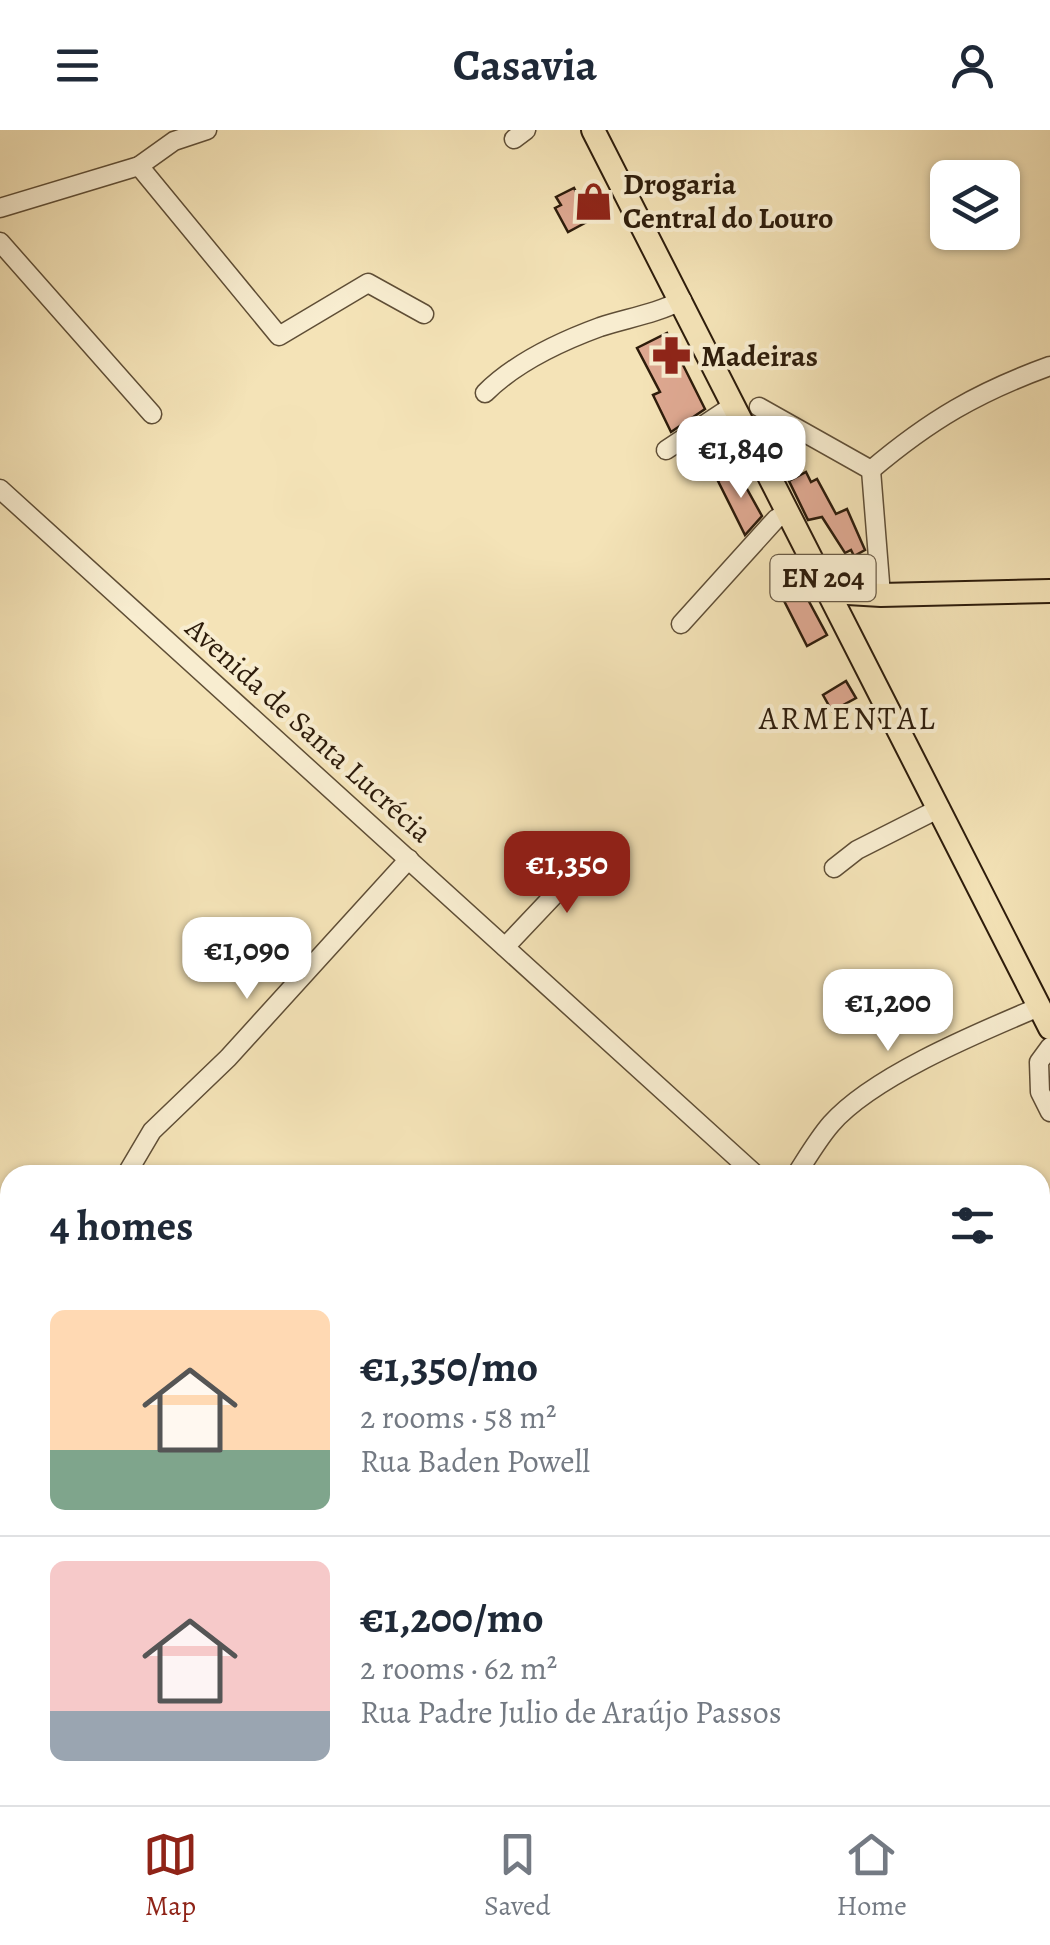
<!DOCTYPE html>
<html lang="en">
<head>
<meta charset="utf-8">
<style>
	:root { --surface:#fff; --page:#f2f2f3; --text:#1f2937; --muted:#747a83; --line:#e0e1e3; --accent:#8f2418 }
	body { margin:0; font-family:Alegreya,serif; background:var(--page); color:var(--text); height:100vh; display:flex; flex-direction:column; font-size:38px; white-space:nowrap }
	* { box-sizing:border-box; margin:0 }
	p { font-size:32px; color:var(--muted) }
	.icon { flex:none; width:55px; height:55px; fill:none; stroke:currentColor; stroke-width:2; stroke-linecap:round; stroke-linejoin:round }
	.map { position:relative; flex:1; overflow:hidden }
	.details { position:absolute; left:0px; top:1035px; width:1050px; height:640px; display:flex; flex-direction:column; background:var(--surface); border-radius:30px 30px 0 0; box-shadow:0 2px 8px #0004 }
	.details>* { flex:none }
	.controls { position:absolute; left:930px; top:30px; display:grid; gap:20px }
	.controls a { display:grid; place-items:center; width:90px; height:90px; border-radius:15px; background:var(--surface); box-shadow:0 2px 8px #0004; font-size:50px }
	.price { position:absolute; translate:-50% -85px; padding:0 22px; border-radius:20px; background:#fff; color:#222; font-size:32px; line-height:65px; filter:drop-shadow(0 2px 5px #0008) }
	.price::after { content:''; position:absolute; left:50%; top:60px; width:30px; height:22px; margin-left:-15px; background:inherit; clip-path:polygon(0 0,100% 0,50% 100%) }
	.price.active { background:var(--accent); color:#fff }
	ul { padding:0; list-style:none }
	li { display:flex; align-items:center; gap:30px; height:250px; padding:0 50px }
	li+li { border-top:2px solid var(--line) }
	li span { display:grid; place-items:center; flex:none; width:280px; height:200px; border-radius:15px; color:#555 }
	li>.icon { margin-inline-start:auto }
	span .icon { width:120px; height:120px; fill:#fffc; stroke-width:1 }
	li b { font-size:42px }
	h2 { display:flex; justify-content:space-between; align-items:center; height:120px; padding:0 50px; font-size:42px }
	header { display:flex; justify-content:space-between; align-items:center; height:130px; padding:0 50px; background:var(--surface); font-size:45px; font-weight:700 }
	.menu { display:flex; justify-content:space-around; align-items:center; height:140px; border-top:2px solid var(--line); background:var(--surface); font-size:28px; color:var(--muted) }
	.menu a { display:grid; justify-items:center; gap:5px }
	.menu .active { color:var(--accent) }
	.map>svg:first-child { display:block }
</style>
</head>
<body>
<header><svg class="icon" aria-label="menu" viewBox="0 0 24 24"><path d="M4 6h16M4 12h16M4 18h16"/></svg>Casavia<svg class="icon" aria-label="person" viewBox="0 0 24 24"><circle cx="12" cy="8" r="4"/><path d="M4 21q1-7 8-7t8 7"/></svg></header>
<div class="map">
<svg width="1050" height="1675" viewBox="0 0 1050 1675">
	<rect width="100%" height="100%" fill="#f4e3b7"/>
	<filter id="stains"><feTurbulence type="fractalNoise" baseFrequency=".002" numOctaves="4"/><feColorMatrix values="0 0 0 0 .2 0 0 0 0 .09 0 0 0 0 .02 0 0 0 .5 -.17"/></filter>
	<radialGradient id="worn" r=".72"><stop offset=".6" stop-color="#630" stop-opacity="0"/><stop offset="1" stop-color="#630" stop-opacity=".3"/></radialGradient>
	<g fill="#dea891" stroke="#2d1c0b" stroke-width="2.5">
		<polygon points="595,57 605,77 594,83 596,87 568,102 555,78 561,75 556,67 574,58 578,66"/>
		<polygon points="667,203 705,279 671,302 653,265 660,262 637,218"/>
		<polygon points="737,341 762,386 745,405 718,351"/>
		<polygon points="806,342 811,352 817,349 836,384 847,379 865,420 854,426 851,420 845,423 822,387 808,390 789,351"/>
		<polygon points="800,440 811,461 805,464 827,505 807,516 775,453"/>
		<polygon points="846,551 856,568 832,581 823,565"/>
	</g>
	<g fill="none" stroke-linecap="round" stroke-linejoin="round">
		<defs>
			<g id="minor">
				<polyline points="514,9 526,0"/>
				<polyline points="139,36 279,206 368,153 424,184"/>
				<polyline points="0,78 139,36 174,11 207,0"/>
				<polyline points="0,112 152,284"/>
				<path d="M485,263C516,232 559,212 600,197C627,188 656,184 682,170"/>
				<polyline points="759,277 871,340"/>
				<polyline points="666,320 734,275"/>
				<path d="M871,340C930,290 978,262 1050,236"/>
				<polyline points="871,340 881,465"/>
				<polyline points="0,359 756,1045"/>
				<polyline points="681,494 776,389 786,383"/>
				<polyline points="834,738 857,720 940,678"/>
				<polyline points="505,817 594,723"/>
				<polyline points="1050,917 1039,932 1040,962 1050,982"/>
				<polyline points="126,1045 152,1001 228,928 409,729"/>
				<path d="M796,1045C807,1028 818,1009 831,994C873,946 980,902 1039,877"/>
				<polyline points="0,1102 10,1102"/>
				<polyline points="1040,1110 1050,1106"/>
				<polyline points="1040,1282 1050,1278"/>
				<polyline points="1040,1312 1050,1309"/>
				<polyline points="0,1510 10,1510"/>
				<polyline points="446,1675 465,1665"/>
				<polyline points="607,1675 617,1665"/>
				<polyline points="675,1675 677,1665"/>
			</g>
			<g id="major">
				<polyline points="593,0 1050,898"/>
				<polyline points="831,462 881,465 1050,461"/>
			</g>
		</defs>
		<use href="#minor" stroke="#5f4e36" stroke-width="21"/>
		<use href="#major" stroke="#2d1c0b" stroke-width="26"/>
		<use href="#minor" stroke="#f8edd0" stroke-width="18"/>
		<use href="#major" stroke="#f4e3b7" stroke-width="22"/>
		<defs>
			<g id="rail">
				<polyline points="0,1159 10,1158"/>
				<polyline points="1040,1527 1050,1536"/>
			</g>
		</defs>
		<use href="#rail" stroke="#2d1c0b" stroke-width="9"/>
		<use href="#rail" stroke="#f8edd0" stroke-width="5" stroke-dasharray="15" stroke-linecap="butt"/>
	</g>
	<defs>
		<symbol id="shop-bare" viewBox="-9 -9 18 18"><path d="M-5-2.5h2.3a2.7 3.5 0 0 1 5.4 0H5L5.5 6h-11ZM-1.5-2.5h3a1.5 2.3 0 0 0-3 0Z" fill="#8f2418" stroke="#f8edd0" stroke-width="2.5" paint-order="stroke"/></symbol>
		<symbol id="pharmacy-bare" viewBox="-9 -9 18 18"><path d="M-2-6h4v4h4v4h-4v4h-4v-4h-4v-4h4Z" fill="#8f2418" stroke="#f8edd0" stroke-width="2.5" paint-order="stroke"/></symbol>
	</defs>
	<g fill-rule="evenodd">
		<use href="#shop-bare" x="566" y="44" width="55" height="55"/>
		<use href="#pharmacy-bare" x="644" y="198" width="55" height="55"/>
	</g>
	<g text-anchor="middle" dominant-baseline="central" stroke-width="8" stroke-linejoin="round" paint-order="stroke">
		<rect fill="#f8edd0" stroke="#6a5b46" stroke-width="2.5" x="770.5" y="425" width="105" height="46" rx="8"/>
		<g font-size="28" font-weight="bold" fill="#2d1c0b">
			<text x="823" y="448">EN 204</text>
		</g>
		<g font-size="30" font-weight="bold" fill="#2d1c0b" stroke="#f8edd0" text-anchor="start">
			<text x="623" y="54">Drogaria<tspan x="623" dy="34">Central do Louro</tspan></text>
			<text x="701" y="226">Madeiras</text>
		</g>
		<g font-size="30" fill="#2d1c0b" stroke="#f8edd0">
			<text transform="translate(309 600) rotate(42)">Avenida de Santa Lucrécia</text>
		</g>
		<g font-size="32" letter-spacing="2.5" fill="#2d1c0b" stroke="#f8edd0">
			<text x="848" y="588">ARMENTAL</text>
		</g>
	</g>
	<rect width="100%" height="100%" filter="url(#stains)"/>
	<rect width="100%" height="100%" fill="url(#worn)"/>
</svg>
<div class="controls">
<a><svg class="icon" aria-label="layers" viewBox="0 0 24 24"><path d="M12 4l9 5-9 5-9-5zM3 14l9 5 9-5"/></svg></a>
</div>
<b class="price" style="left:741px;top:371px">€1,840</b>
<b class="price active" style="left:567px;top:786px">€1,350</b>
<b class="price" style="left:247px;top:872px">€1,090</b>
<b class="price" style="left:888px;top:924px">€1,200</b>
<section class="details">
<h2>4 homes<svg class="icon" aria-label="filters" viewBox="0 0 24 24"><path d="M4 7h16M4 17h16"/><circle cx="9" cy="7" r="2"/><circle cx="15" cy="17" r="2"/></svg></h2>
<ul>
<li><span style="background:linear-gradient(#ffd9b3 70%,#7fa58c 0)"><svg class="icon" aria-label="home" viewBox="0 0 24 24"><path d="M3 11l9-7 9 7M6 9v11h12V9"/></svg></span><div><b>€1,350/mo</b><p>2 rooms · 58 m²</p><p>Rua Baden Powell</p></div></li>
<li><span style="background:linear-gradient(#f6c9c9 75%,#9aa5b1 0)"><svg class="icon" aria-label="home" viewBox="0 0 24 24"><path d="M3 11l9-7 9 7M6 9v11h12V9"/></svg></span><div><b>€1,200/mo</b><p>2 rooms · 62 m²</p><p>Rua Padre Julio de Araújo Passos</p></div></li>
</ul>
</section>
</div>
<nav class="menu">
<a class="active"><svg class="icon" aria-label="map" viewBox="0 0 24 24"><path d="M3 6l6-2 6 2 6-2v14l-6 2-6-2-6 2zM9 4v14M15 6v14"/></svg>Map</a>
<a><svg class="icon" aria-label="saved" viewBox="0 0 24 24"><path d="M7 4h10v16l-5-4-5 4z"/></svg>Saved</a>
<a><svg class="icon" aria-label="home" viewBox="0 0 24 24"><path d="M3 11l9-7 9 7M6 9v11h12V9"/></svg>Home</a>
</nav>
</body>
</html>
